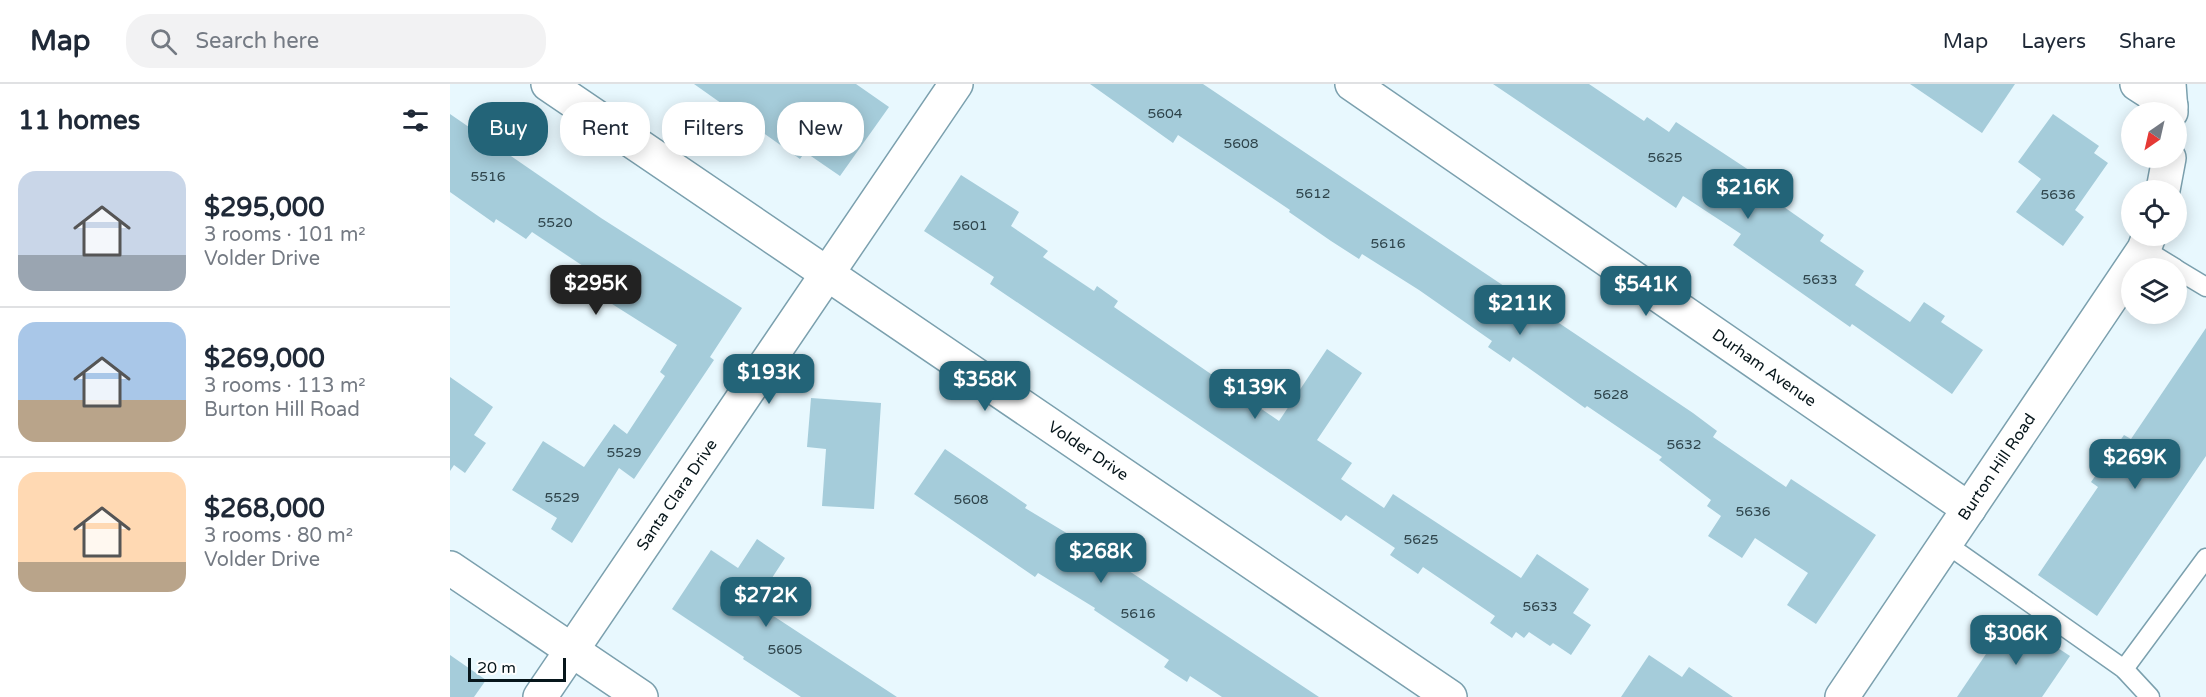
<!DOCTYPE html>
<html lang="en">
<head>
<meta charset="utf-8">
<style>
	:root { --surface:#fff; --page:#f2f2f3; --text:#1f2937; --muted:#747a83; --line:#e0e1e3; --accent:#236478 }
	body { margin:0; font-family:"Varela Round",sans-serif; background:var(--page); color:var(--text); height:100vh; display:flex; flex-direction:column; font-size:22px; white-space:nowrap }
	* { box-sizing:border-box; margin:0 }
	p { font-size:20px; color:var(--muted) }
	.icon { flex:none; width:33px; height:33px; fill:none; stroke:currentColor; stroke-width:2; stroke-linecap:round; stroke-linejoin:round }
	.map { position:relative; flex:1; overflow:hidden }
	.panel { display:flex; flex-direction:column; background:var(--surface); width:450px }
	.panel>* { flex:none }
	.hud { position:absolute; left:18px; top:18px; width:570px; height:54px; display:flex; gap:12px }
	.needle { width:39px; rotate:214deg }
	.controls { position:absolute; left:1671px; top:18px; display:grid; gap:12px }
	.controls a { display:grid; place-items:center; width:66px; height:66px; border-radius:50%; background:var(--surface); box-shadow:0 3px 15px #0003; font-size:30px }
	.scale { position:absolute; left:18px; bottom:15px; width:98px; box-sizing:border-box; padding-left:6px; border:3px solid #07161b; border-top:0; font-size:16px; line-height:21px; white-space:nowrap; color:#07161b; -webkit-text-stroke:4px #fff; paint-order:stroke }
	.price { position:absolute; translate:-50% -51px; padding:0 14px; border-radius:12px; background:var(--accent); color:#fff; font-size:20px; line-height:39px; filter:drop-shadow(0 2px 3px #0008) }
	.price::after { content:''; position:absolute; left:50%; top:36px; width:18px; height:14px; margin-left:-9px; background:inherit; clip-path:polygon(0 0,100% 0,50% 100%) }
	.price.selected { background:#222; color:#fff }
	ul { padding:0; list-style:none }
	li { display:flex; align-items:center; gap:18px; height:150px; padding:0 18px }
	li+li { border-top:2px solid var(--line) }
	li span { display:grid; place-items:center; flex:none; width:168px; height:120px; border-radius:18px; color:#555 }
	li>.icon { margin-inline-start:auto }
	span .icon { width:72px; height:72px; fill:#fffc; stroke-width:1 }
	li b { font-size:26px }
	h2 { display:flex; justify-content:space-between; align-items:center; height:72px; padding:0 18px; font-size:26px }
	.chip { padding:0 21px; border-radius:24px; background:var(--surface); box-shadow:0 3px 15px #0003; font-size:21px; line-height:54px }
	.chip.selected { background:var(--accent); color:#fff }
	header { display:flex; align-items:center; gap:36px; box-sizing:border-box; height:84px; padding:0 30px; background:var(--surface); border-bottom:2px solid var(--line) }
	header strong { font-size:28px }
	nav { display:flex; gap:33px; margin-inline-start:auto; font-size:21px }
	.search { width:420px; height:54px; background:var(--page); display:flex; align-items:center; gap:15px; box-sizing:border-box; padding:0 21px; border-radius:24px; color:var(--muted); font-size:22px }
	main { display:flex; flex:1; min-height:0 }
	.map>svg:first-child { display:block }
</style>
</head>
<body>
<header>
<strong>Map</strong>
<div class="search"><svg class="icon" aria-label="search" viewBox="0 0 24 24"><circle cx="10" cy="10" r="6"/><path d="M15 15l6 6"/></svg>Search here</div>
<nav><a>Map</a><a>Layers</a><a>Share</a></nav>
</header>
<main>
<section class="panel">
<h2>11 homes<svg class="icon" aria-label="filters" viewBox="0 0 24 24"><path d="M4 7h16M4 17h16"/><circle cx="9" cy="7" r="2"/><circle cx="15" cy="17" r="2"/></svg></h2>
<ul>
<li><span style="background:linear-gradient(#c9d6e8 70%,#9aa5b1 0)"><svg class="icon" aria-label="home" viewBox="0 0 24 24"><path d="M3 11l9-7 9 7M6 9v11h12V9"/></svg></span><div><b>$295,000</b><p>3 rooms · 101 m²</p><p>Volder Drive</p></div></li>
<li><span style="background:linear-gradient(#a9c7e8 65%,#b9a48a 0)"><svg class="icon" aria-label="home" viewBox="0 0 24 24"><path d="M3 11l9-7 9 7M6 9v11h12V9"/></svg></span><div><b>$269,000</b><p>3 rooms · 113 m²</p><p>Burton Hill Road</p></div></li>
<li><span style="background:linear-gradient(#ffd9b3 75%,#b9a48a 0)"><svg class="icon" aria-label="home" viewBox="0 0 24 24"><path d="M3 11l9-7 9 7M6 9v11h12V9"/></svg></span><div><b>$268,000</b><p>3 rooms · 80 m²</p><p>Volder Drive</p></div></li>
</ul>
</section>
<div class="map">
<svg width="1756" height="613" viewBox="0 0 1756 613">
	<rect width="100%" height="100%" fill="#e8f8fe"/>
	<g fill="#a5ccda">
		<polygon points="244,0 406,0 439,23 390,92 355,68 350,75"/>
		<polygon points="640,0 753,0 1243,329 1267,347 1263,353 1336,403 1341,395 1426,451 1366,540 1337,521 1358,489 1305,454 1292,474 1258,452 1271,432 1257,422 1261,416 1209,376 1212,373 1137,322 1135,324 1063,273 1060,278 1038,263 1042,257 969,206 912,170 909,175 881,157 839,128 840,126 728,51 723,59"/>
		<polygon points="1043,0 1139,0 1194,37 1197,33 1219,48 1226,38 1340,113 1334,123 1374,151 1370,157 1414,187 1405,201 1460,238 1474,218 1495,232 1491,238 1533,266 1502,310 1402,240 1400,243 1283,161 1291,150 1233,112 1226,124"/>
		<polygon points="1460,0 1565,0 1532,49"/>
		<polygon points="0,30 151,134 292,224 260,273 264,276 184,395 169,384 122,459 101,445 107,434 62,406 93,357 134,383 164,340 177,350 215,292 210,288 227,261 151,213 156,205 135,192 139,186 82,148 76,155 46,135 44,139 0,108"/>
		<polygon points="1603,30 1649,62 1644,69 1658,79 1625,126 1634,133 1613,162 1566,128 1591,95 1568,78"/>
		<polygon points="511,91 569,128 561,142 598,167 593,173 644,207 647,202 668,217 664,223 829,337 877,265 912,289 867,356 902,379 891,395 934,424 943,410 1071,494 1087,470 1139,505 1123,529 1141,541 1121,571 1103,559 1100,562 1079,548 1074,554 1066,548 1062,554 1040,539 1045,532 973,483 968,490 940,471 945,464 896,431 891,437 540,200 544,193 474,147"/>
		<polygon points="1756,244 1756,372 1647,532 1588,491 1648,403 1641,398 1674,351 1681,355"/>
		<polygon points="0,293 43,323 24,351 36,359 15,389 4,381 0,387"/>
		<polygon points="361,314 431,319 424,425 372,422 376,365 357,363"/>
		<polygon points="495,365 577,421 575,424 673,483 869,613 772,613 740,592 737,598 714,583 719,576 644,526 645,524 588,489 585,493 464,410"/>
		<polygon points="307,455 335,474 305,520 447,613 351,613 293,575 294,573 222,525 261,466 288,484"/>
		<polygon points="1561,533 1620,572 1592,613 1507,613"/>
		<polygon points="0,571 36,596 24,613 0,613"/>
		<polygon points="1199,571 1232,593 1239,583 1283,613 1171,613"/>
	</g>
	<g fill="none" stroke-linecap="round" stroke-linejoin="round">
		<defs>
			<g id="service">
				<polyline points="1694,165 1725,184"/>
				<polyline points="1726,185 1756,203"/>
				<polyline points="1495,459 1674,585 1700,613"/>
				<polyline points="1674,585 1756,474"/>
			</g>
			<g id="minor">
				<polyline points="98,0 1000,613"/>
				<polyline points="902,0 1519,425"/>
				<polyline points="1687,0 1721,22"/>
				<polyline points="0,484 191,613"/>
				<polyline points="90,613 506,0"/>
			</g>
			<g id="tertiary">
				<polyline points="1719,0 1721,28"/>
				<polyline points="1713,106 1719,74"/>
				<polyline points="1392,613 1694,165 1699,152"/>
			</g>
		</defs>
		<use href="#service" stroke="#7ba0ae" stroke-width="21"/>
		<use href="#minor" stroke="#7ba0ae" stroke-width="36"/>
		<use href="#tertiary" stroke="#7ba0ae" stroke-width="36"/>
		<use href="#service" stroke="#fff" stroke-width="18"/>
		<use href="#minor" stroke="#fff" stroke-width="33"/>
		<use href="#tertiary" stroke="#fff" stroke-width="33"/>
	</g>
	<g text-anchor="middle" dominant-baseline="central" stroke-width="6" stroke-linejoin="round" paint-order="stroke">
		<g font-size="14" fill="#2e444b">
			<text x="715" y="29">5604</text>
			<text x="791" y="59">5608</text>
			<text x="1215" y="73">5625</text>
			<text x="38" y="92">5516</text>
			<text x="863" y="109">5612</text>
			<text x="1608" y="110">5636</text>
			<text x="105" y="138">5520</text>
			<text x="520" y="141">5601</text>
			<text x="938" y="159">5616</text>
			<text x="1370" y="195">5633</text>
			<text x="1161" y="310">5628</text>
			<text x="1234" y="360">5632</text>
			<text x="174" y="368">5529</text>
			<text x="112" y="413">5529</text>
			<text x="521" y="415">5608</text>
			<text x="1303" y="427">5636</text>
			<text x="971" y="455">5625</text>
			<text x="1090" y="522">5633</text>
			<text x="688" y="529">5616</text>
			<text x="335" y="565">5605</text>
		</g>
		<g font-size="16" fill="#07161b" stroke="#fff">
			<text transform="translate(1314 284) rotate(35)">Durham Avenue</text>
			<text transform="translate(638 367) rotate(34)">Volder Drive</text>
			<text transform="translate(1547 383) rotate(-56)">Burton Hill Road</text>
			<text transform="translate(227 411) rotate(-56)">Santa Clara Drive</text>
		</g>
	</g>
</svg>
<div class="controls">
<a><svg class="needle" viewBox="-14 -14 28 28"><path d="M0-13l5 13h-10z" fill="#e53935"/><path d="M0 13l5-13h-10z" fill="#747a83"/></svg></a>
<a><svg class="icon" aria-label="locate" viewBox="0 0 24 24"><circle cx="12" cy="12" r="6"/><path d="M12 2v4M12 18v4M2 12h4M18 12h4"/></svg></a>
<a><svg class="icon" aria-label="layers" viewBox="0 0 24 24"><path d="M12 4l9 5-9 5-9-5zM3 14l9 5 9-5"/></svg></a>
</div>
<div class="scale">20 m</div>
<b class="price" style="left:1298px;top:136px">$216K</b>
<b class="price selected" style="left:146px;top:232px">$295K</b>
<b class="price" style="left:1196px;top:233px">$541K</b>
<b class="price" style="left:1070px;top:252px">$211K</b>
<b class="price" style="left:319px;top:321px">$193K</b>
<b class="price" style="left:535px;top:328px">$358K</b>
<b class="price" style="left:805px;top:336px">$139K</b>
<b class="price" style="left:1685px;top:406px">$269K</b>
<b class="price" style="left:651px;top:500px">$268K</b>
<b class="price" style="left:316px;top:544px">$272K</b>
<b class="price" style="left:1566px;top:582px">$306K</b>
<div class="hud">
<a class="chip selected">Buy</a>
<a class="chip">Rent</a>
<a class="chip">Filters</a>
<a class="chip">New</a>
</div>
</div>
</main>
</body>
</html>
